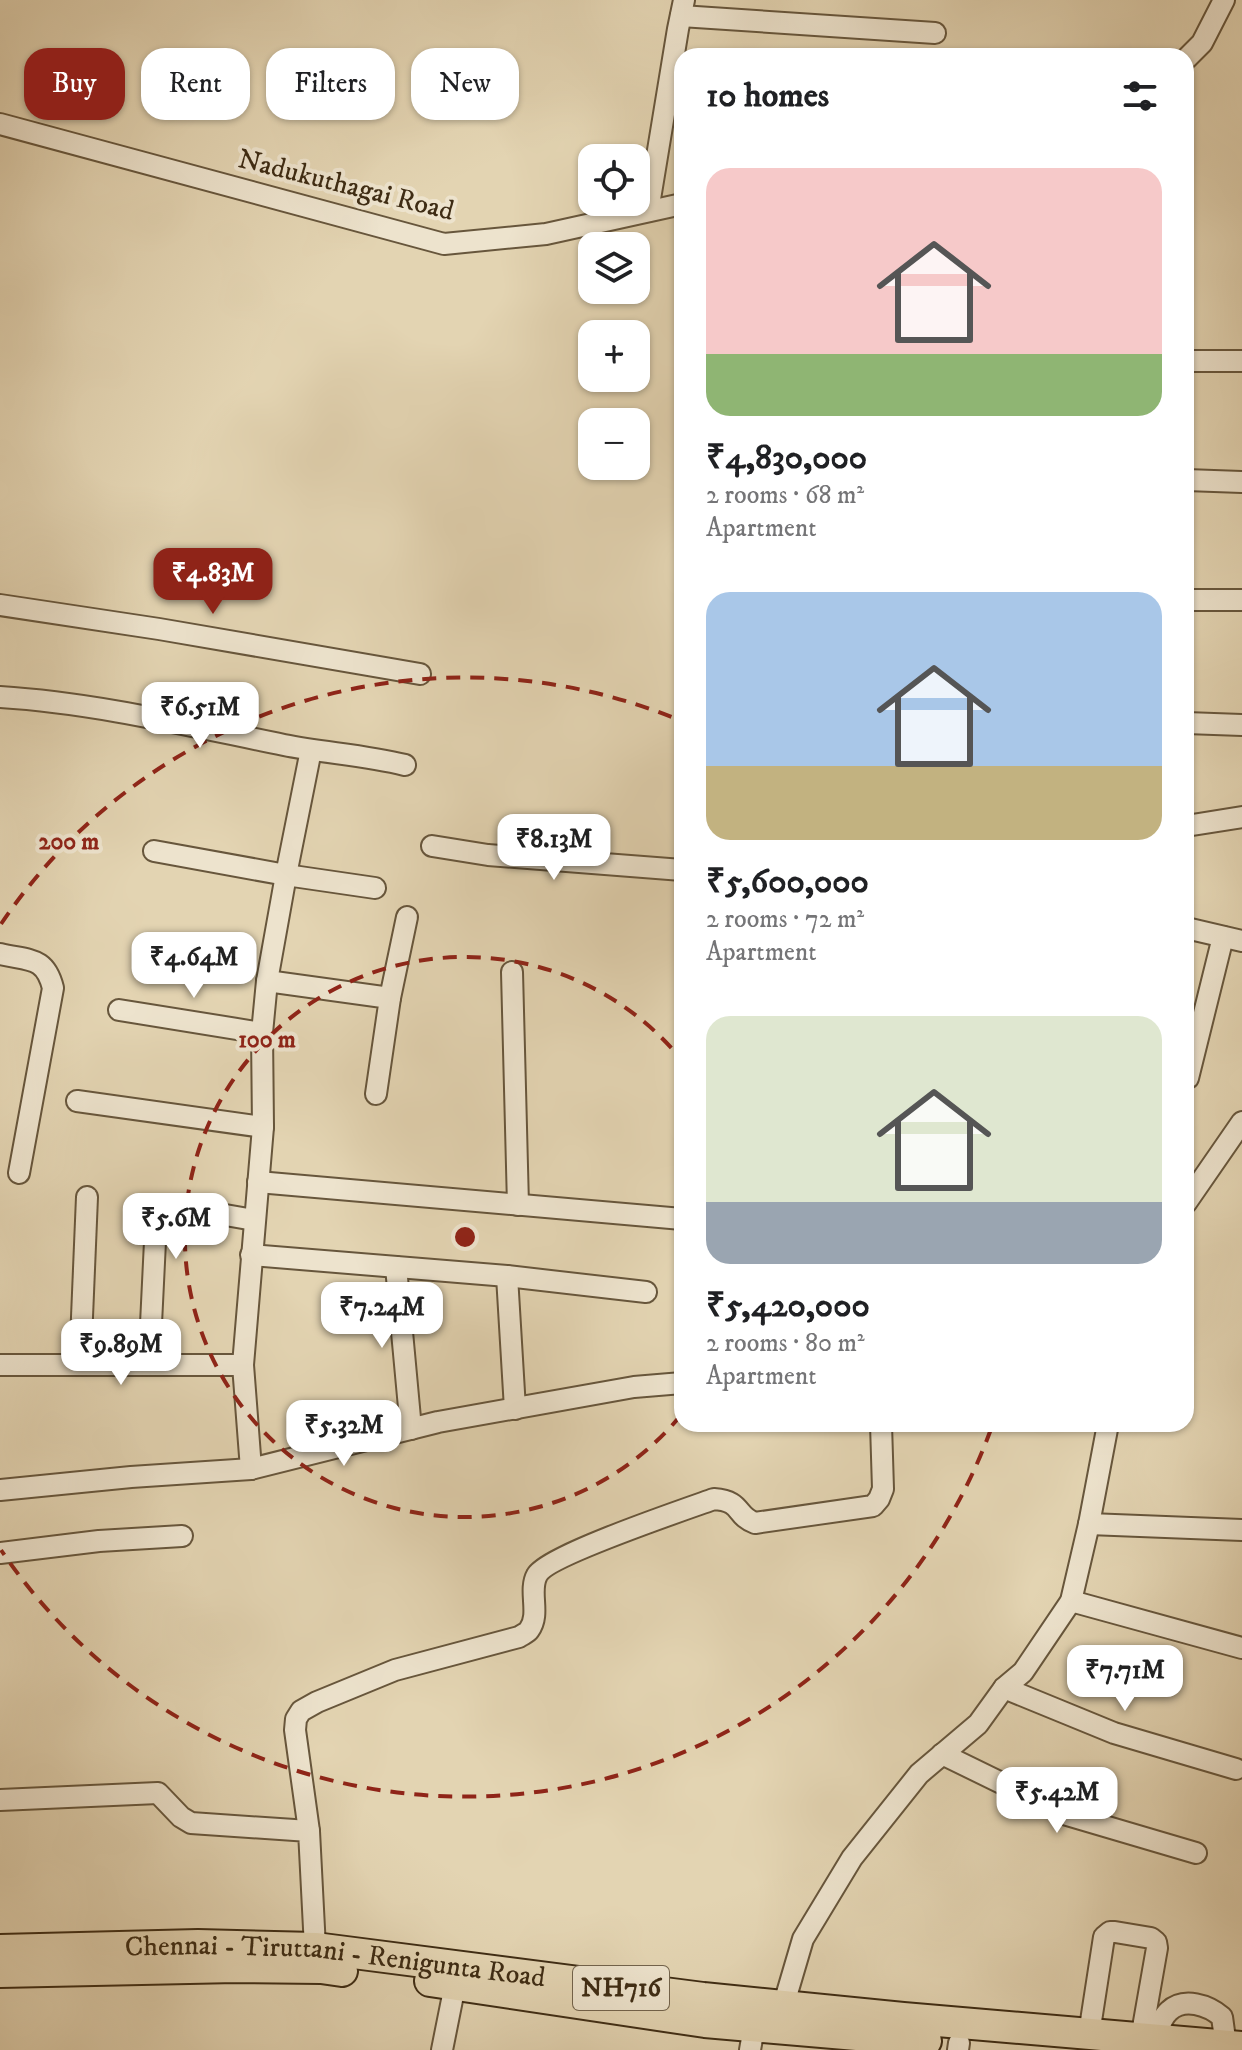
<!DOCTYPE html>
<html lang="en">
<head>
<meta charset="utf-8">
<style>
	:root { --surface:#fff; --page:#f2f2f2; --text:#202124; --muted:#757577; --accent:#8f2418 }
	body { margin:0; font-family:"IM FELL DW Pica",serif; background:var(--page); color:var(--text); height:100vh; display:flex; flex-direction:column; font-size:30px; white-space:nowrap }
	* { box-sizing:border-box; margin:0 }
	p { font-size:26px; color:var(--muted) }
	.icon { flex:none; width:44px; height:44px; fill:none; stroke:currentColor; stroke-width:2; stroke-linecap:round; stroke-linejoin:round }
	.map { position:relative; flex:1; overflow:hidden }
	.panel { position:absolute; left:674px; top:48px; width:520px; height:1384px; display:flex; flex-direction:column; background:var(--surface); border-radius:24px; box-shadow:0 2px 6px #0004 }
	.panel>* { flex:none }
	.hud { position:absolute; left:24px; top:48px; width:530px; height:72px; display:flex; gap:16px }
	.buttons { position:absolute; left:578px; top:144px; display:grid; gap:16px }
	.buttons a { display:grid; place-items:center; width:72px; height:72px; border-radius:16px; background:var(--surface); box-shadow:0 2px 6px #0004; font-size:40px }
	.price { position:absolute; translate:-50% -68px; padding:0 18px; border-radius:16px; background:#fff; color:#222; font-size:26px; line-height:52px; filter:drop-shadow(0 2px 4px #0008) }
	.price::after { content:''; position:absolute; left:50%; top:48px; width:24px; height:18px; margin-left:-12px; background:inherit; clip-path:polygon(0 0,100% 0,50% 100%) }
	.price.active { background:var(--accent); color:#fff }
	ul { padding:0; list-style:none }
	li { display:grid; align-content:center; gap:16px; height:424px; padding:0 32px }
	li span { display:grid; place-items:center; height:248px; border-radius:24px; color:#555 }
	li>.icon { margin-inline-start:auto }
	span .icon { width:144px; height:144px; fill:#fffc; stroke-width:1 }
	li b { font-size:34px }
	h2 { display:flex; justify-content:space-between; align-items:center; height:96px; padding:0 32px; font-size:34px }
	.chip { padding:0 28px; border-radius:24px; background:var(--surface); box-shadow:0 2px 6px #0004; font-size:28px; line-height:72px }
	.chip.active { background:var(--accent); color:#fff }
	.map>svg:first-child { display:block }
</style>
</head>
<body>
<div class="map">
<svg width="1242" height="2050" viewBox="0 0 1242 2050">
	<rect width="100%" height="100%" fill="#e3d4b2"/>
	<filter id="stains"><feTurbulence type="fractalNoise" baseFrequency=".0025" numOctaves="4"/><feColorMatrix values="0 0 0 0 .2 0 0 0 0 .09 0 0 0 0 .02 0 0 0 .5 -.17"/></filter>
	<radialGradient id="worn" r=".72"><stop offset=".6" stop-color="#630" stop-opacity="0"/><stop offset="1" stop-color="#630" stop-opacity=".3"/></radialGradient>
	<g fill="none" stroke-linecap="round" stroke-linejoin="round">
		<defs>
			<g id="minor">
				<polyline points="681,16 935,33"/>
				<polyline points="1186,59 1202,43 1224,0"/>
				<polyline points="0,124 444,244 546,234 682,204"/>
				<polyline points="648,211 678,29 684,0"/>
				<polyline points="1186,361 1242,361"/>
				<polyline points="1186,480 1242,482"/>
				<polyline points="1186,600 1242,600"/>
				<polyline points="0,605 159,629 420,674"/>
				<path d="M0,697C96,703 190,726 284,745C324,753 365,755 405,765"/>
				<polyline points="1186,723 1242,725"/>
				<polyline points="1186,826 1242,817"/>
				<polyline points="432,846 488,855 682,870"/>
				<polyline points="154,851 286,875 375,888"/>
				<polyline points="1186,928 1242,941"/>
				<path d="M0,954C29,961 45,956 53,988L19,1173"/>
				<polyline points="512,972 518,1205"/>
				<polyline points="267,981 390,998 376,1094"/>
				<polyline points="390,998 407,917"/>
				<polyline points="119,1010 262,1033"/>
				<polyline points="1188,1078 1223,937"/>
				<polyline points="77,1101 263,1127"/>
				<polyline points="258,1182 682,1219"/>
				<polyline points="1186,1203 1242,1122"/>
				<polyline points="251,1255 507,1276 646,1292"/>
				<polyline points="396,1267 411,1429"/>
				<polyline points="507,1276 515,1409"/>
				<polyline points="0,1365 243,1365"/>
				<polyline points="80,1365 87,1197"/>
				<polyline points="149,1365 156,1221 158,1208 168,1205 254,1220"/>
				<polyline points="251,1469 243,1365 263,1127 262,1033 267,981 286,875 311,750"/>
				<polyline points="0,1490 131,1477 251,1469 438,1422 634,1387 682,1383"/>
				<polyline points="1089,1524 1242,1530"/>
				<polyline points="0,1553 99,1541 182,1536"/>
				<polyline points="1071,1601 1242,1648"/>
				<polyline points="1004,1688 1114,1733 1236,1769"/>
				<polyline points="942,1754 1067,1815 1196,1853"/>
				<polyline points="0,1800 158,1793 181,1817 191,1823 309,1831 315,1948 318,1957"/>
				<path d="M309,1831L295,1730L296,1719L301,1711L317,1702L395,1670L519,1637C523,1634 527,1633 529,1630C541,1614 528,1591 537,1575C547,1556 686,1509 714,1499C743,1501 735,1516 755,1523L873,1506L879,1499L883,1489L881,1424"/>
				<polyline points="780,2017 803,1939 852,1858 919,1774 978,1724 1004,1688 1023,1672 1071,1601 1089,1524 1108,1424"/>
				<polyline points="1089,2034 1104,1937 1110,1932 1115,1932 1151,1938 1156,1942 1157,1948 1141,2039"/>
				<path d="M1154,2040C1158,2030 1161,2018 1169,2011C1184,1997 1208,2005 1222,2017L1226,2046"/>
				<polyline points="442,2050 455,1985"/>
				<polyline points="750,2050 754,2027"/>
				<polyline points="958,2050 959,2043"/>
			</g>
			<g id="highway">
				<path id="s1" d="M0,1950L198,1945L315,1948L703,1998L903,2018L1242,2047"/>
				<polyline points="0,1972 236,1967 321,1968 342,1971"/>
				<polyline points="430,1981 705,2022 926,2041"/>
			</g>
		</defs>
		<use href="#minor" stroke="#67563c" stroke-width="24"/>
		<use href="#highway" stroke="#3e2c14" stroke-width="34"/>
		<use href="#minor" stroke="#ede3cd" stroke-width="20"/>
		<use href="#highway" stroke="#e3d4b2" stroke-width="30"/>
	</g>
	<g fill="none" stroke="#8f2418" stroke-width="4" stroke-dasharray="14 10">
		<path d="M681 1415A280 280 0 1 1 681 1059"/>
		<path d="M991 1429A560 560 0 0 1 1 1550M1 924A560 560 0 0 1 679 720"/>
	</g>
	<g text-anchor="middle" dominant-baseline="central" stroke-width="8" stroke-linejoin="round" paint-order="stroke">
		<rect fill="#ede3cd" stroke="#72634c" stroke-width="2" x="573" y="1966" width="96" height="44" rx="6"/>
		<g font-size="26" font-weight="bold" fill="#3e2c14">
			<text x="621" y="1988">NH716</text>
		</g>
		<g font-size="28" fill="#3e2c14" stroke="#ede3cd">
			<text transform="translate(346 185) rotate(14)">Nadukuthagai Road</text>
			<text stroke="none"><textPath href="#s1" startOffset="336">Chennai - Tiruttani - Renigunta Road</textPath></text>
		</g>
	</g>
	<circle cx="465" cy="1237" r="12" fill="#8f2418" stroke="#ede3cd" stroke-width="4"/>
	<g font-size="24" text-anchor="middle" font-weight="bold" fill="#8f2418" stroke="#ede3cd" stroke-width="8" stroke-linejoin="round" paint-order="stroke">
		<text x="69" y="849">200 m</text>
		<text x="267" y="1047">100 m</text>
	</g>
	<rect width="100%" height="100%" filter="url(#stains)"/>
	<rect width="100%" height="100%" fill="url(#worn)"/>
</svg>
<div class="buttons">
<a><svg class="icon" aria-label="locate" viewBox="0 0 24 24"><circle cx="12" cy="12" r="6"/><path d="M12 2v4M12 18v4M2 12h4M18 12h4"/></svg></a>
<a><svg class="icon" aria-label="layers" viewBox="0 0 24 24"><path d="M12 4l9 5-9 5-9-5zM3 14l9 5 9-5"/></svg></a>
<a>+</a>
<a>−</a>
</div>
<b class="price active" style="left:213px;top:616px">₹4.83M</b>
<b class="price" style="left:200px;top:750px">₹6.51M</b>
<b class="price" style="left:554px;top:882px">₹8.13M</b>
<b class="price" style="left:194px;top:1000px">₹4.64M</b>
<b class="price" style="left:176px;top:1261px">₹5.6M</b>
<b class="price" style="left:382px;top:1350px">₹7.24M</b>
<b class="price" style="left:121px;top:1387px">₹9.89M</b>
<b class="price" style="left:344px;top:1468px">₹5.32M</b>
<b class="price" style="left:1125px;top:1713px">₹7.71M</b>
<b class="price" style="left:1057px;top:1835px">₹5.42M</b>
<div class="hud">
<a class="chip active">Buy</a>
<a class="chip">Rent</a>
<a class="chip">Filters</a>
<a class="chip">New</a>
</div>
<section class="panel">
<h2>10 homes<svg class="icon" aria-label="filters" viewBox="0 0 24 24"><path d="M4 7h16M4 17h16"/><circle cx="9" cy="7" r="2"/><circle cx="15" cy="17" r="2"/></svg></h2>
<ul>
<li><span style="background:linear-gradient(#f6c9c9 75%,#8fb573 0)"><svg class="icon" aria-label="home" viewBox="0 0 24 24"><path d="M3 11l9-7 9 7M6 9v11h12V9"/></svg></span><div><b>₹4,830,000</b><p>2 rooms · 68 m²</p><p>Apartment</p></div></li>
<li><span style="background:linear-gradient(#a9c7e8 70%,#c2b280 0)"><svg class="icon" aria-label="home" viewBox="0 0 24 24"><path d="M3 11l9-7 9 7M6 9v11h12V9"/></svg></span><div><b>₹5,600,000</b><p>2 rooms · 72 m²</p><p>Apartment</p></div></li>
<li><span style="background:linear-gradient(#dfe7d0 75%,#9aa5b1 0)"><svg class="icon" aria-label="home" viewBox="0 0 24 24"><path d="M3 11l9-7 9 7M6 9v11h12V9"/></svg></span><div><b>₹5,420,000</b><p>2 rooms · 80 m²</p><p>Apartment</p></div></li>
</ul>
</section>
</div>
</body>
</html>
